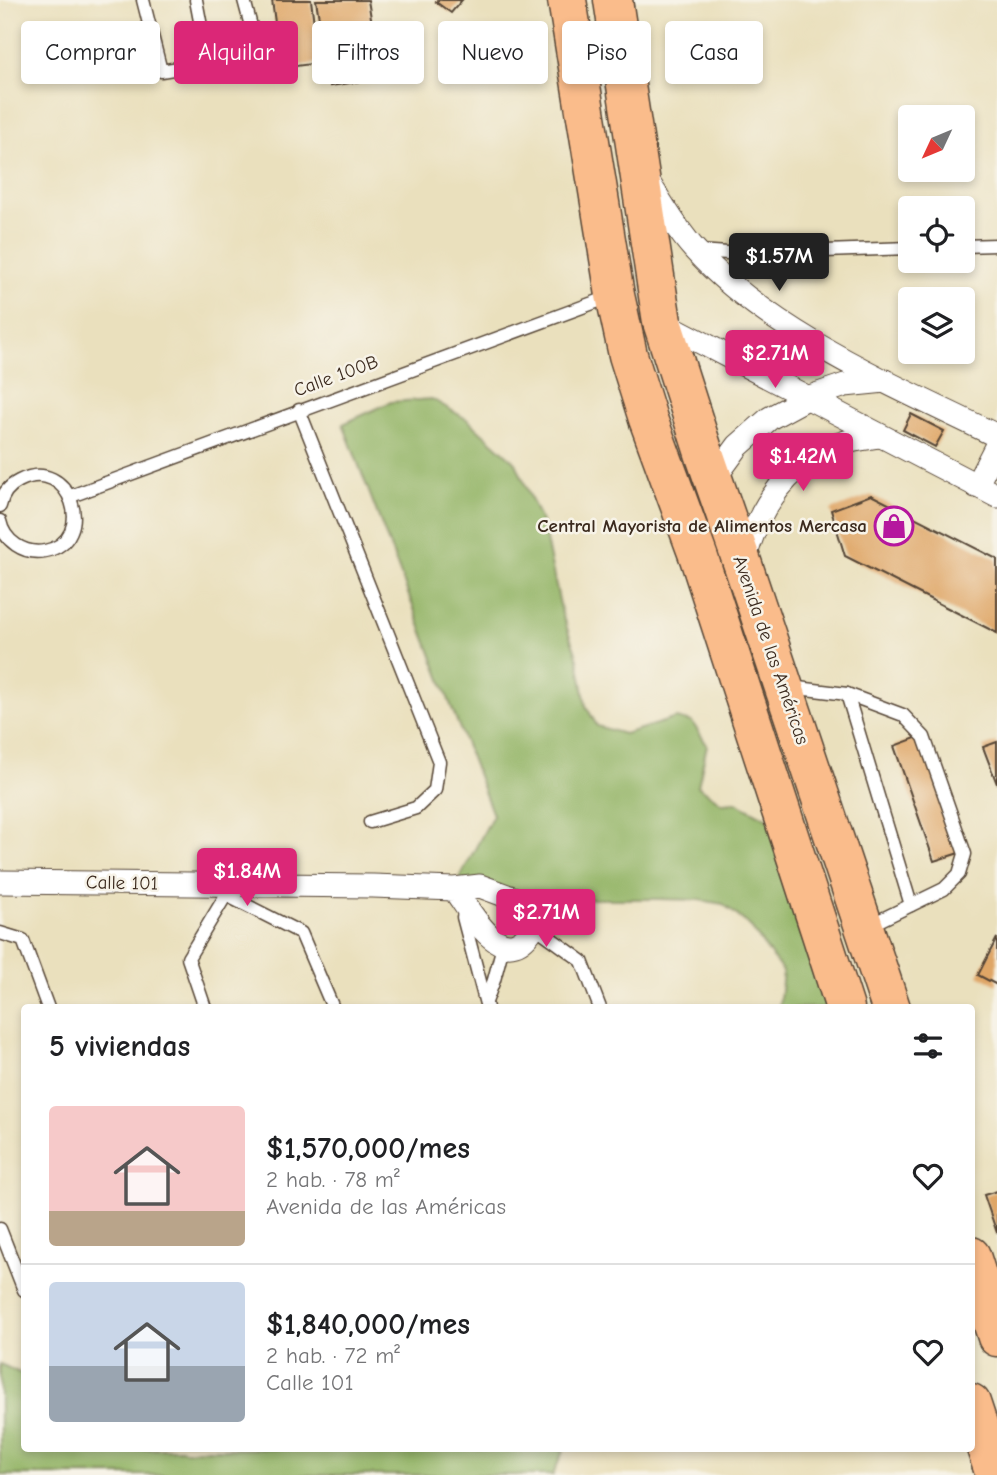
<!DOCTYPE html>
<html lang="es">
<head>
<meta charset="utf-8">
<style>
	:root { --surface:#fff; --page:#f2f2f2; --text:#202124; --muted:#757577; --line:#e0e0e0; --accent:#db2777 }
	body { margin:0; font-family:"Comic Neue",sans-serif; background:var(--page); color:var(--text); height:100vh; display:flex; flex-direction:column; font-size:26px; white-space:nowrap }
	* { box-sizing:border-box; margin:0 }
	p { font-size:23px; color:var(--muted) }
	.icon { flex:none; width:38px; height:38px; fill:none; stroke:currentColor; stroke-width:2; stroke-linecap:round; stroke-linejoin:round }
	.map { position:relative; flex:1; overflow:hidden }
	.side { position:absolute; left:21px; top:1004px; width:954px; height:448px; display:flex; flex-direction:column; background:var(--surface); border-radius:7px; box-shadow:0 4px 10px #0003 }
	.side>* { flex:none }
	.banner { position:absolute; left:21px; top:21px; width:956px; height:63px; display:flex; gap:14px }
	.needle { width:46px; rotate:226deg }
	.buttons { position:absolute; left:898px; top:105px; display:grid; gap:14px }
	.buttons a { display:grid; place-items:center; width:77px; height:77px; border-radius:7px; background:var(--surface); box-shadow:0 4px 10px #0003; font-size:35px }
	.price { position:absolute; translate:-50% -60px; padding:0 16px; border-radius:7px; background:var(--accent); color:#fff; font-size:23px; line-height:46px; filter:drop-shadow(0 2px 4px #0008) }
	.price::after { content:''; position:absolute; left:50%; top:42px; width:21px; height:16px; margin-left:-10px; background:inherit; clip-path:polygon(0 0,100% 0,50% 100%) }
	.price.on { background:#222; color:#fff }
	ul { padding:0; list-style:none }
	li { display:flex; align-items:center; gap:21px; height:175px; padding:0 28px }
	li+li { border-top:2px solid var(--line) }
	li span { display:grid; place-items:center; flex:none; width:196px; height:140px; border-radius:7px; color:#555 }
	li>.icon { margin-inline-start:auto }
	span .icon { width:84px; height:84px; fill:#fffc; stroke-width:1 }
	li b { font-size:30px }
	h2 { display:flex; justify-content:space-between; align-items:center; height:84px; padding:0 28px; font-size:30px }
	.tag { padding:0 24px; border-radius:7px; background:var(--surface); box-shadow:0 4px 10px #0003; font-size:24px; line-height:63px }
	.tag.on { background:var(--accent); color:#fff }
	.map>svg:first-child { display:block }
</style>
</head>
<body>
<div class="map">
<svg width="997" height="1475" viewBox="0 0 997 1475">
	<rect width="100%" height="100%" fill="#f7f3e8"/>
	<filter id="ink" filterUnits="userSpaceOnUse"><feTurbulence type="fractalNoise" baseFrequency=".0143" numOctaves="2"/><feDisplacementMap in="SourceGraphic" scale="14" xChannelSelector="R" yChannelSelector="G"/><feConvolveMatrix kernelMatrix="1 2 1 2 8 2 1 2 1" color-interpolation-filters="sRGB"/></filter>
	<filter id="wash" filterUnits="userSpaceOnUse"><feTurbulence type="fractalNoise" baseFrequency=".00686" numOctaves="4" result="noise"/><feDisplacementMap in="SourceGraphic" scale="28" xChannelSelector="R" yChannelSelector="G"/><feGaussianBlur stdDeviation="1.57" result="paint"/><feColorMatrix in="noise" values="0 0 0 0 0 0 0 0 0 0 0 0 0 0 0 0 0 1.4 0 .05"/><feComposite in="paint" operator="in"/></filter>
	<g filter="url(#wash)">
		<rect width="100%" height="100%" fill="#eae0bd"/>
		<g fill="#94b568" stroke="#687043" stroke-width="2">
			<polygon points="432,399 468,420 516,463 543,526 562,614 578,659 586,706 597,726 624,734 676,718 692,722 707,745 698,786 722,803 736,802 789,830 845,1008 779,1008 783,972 749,925 723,904 699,900 658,899 515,899 454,889 493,815 343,424 391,402"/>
			<polygon points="0,1364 24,1375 24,1449 182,1449 186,1451 198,1449 564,1449 553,1475 0,1475"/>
		</g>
		<g id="blocks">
			<g fill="#dfa666">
				<polygon points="272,0 311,0 319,63 281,68"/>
				<polygon points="316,0 368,0 381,78 330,86"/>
				<polygon points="438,0 462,0 451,13 436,2"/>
				<polygon points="911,414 944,431 935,447 903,430"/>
				<polygon points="871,495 997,559 997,633 845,556 831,510"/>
				<polygon points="921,736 962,852 934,861 894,746"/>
				<polygon points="997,742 997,784 983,747"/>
				<polygon points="997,938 997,985 978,975"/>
				<polygon points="997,1191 997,1233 984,1195"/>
			</g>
		</g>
	</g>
	<g filter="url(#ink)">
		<use href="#blocks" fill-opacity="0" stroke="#554536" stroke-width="2"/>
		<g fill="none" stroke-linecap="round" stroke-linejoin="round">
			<defs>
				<g id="lane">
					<polyline points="143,0 161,71 208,63 196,0"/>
					<polyline points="244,0 255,41"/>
					<polyline points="962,246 997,245"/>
					<polyline points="699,251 742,254 910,248"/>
					<polyline points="299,410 439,762 435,790 416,808 370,822"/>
					<polyline points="71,496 612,296"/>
					<path d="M0,506C2,495 9,486 19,481C71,454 98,541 45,551C24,555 4,541 0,521"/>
					<polyline points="790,687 847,694 903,715 924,737 965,854 959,874 944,889 868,926"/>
					<polyline points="847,694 911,905"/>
					<polyline points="226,895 301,933 333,1008"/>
					<polyline points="463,917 487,1008"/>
					<polyline points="534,926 582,961 600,1008"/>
					<polyline points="0,933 23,940 48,1008"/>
					<polyline points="486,1002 494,980 503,946"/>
					<polyline points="205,1008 188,958 226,895 225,889"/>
					<polyline points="0,1229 24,1290"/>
				</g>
				<g id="street">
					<path d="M647,180C662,204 676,229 695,250C772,335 896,386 997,436"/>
					<polyline points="662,322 997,496"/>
					<polyline points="713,480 738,446 770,418 807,398 845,385 885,381"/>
					<polyline points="976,486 997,445"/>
					<path d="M744,562C758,507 789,460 846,442C856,439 868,438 879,436"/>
					<path d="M0,882L373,886L454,889L480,886L515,899L530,917L534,926C504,976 473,915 454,889"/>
				</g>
				<g id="highway">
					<polyline points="567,0 615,295 628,355 648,419 699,558 845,1008"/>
					<polyline points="613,0 662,322 704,453 743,565 891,1008"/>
					<polyline points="971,1256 997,1337"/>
					<polyline points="971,1403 995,1475"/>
				</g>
			</defs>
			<use href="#lane" stroke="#554536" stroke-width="15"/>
			<use href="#street" stroke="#554536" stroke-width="25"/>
			<use href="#highway" stroke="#554536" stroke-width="41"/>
			<use href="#lane" stroke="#fff" stroke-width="12"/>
			<use href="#street" stroke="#fff" stroke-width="23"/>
			<use href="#highway" stroke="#fabc8b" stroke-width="38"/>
		</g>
	</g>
	<defs>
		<symbol id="shop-ring" viewBox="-11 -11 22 22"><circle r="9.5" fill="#f7f3e8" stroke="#b5179e" stroke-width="1.5"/><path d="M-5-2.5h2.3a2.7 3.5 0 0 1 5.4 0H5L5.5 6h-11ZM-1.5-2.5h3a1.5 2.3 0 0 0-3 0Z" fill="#b5179e"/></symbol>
	</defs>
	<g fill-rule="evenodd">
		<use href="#shop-ring" x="872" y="504" width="44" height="44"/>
	</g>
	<g text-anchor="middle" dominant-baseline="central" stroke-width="5" stroke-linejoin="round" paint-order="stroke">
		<g font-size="19" fill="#3b2a1e" stroke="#f7f3e8">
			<text transform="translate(336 376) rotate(-20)">Calle 100B</text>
			<text transform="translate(771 650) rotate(71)">Avenida de las Américas</text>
			<text transform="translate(122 883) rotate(1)">Calle 101</text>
		</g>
		<g font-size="19" font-weight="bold" fill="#3b2a1e" stroke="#f7f3e8" text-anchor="end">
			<text x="867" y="526">Central Mayorista de Alimentos Mercasa</text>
		</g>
	</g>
</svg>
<div class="buttons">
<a><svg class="needle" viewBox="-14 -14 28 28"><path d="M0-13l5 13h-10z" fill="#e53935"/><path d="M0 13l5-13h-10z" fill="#757577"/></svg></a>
<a><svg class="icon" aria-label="locate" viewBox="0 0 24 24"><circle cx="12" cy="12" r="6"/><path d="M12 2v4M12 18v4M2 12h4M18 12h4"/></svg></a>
<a><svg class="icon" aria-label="layers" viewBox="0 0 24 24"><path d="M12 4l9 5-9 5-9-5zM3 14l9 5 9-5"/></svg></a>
</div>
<b class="price on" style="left:779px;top:293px">$1.57M</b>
<b class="price" style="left:775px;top:390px">$2.71M</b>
<b class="price" style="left:803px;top:493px">$1.42M</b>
<b class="price" style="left:247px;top:908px">$1.84M</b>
<b class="price" style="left:546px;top:949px">$2.71M</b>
<div class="banner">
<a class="tag">Comprar</a>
<a class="tag on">Alquilar</a>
<a class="tag">Filtros</a>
<a class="tag">Nuevo</a>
<a class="tag">Piso</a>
<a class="tag">Casa</a>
</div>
<section class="side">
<h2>5 viviendas<svg class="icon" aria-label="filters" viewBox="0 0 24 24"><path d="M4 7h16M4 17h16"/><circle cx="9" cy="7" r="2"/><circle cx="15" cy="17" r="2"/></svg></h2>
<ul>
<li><span style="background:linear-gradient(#f6c9c9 75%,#b9a48a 0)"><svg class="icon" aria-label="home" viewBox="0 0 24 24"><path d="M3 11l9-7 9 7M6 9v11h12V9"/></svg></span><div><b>$1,570,000/mes</b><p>2 hab. · 78 m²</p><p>Avenida de las Américas</p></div><svg class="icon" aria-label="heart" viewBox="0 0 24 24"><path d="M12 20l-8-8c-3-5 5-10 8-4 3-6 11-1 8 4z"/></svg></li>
<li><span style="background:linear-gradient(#c9d6e8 60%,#9aa5b1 0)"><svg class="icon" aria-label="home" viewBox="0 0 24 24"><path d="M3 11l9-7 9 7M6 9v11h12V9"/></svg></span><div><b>$1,840,000/mes</b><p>2 hab. · 72 m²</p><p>Calle 101</p></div><svg class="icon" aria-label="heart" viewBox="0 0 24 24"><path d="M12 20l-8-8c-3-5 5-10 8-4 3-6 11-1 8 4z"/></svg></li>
</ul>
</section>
</div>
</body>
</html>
